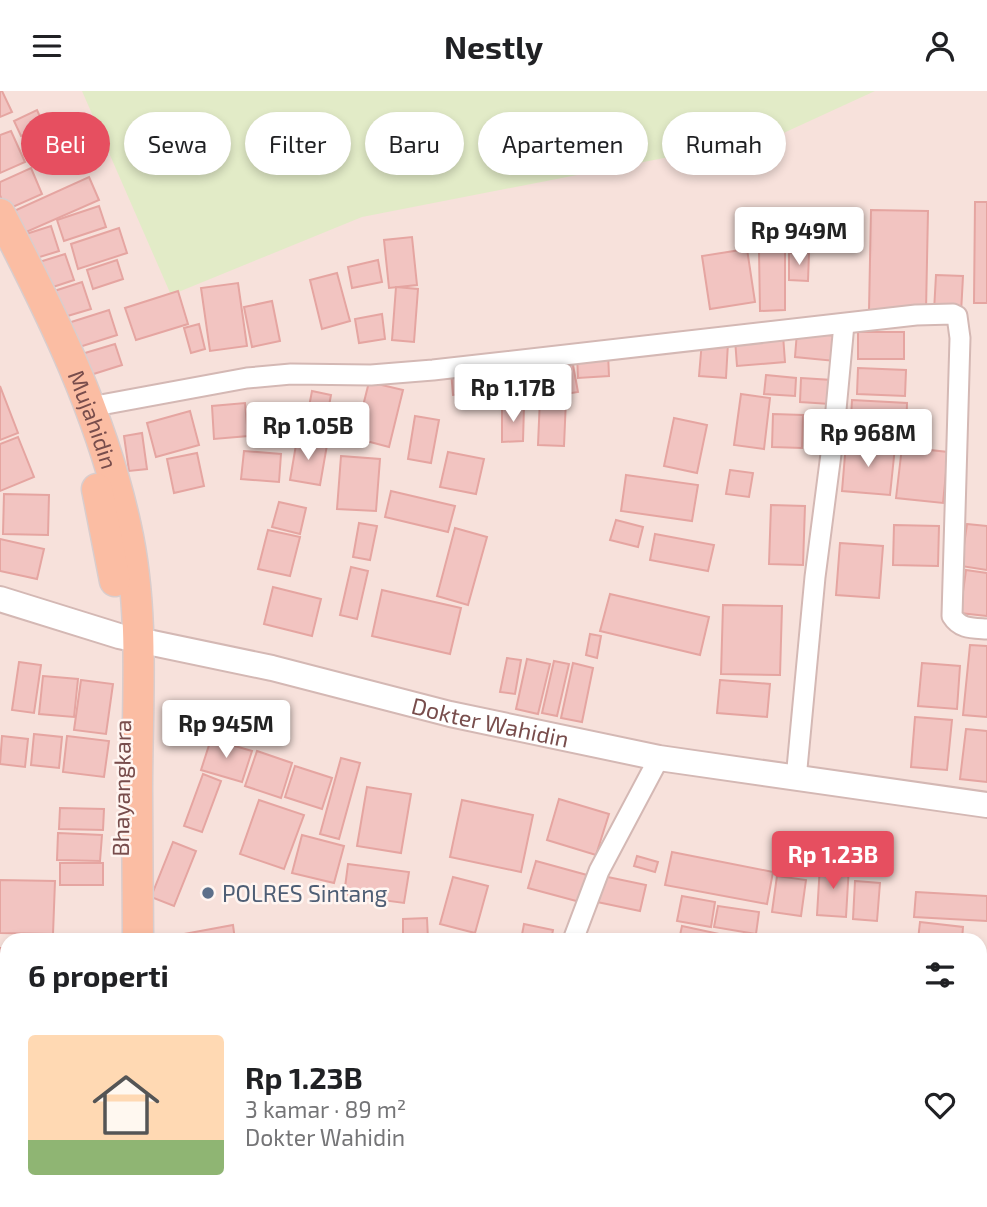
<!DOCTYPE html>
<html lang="id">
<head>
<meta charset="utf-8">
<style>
	:root { --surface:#fff; --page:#f2f2f2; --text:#202124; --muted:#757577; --line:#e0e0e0; --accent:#e64f60 }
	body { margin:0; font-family:"Exo 2",sans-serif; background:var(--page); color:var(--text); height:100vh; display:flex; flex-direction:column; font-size:26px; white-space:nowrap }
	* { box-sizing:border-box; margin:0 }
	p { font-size:23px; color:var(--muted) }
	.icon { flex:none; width:38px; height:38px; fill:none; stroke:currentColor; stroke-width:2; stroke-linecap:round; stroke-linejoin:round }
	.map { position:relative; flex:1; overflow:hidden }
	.side { position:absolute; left:0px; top:842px; width:987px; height:275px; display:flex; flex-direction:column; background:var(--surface); border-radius:21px 21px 0 0; box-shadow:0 4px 10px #0003 }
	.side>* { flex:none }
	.guide { position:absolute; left:21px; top:21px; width:945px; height:63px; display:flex; gap:14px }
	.price { position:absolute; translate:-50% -60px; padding:0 16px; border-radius:7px; background:#fff; color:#222; font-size:23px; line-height:46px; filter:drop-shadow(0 2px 4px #0008) }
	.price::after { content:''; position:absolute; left:50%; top:42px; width:21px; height:16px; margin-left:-10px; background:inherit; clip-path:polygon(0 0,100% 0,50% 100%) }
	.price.selected { background:var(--accent); color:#fff }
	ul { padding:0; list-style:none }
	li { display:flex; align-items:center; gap:21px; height:175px; padding:0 28px }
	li+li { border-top:2px solid var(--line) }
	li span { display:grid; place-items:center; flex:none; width:196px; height:140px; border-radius:7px; color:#555 }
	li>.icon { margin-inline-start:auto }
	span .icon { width:84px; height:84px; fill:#fffc; stroke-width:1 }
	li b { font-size:30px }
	h2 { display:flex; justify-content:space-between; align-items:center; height:84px; padding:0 28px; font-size:30px }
	.pill { padding:0 24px; border-radius:32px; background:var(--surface); box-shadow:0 4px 10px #0003; font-size:24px; line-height:63px }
	.pill.selected { background:var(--accent); color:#fff }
	header { display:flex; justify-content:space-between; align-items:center; height:91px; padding:0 28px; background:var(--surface); font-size:32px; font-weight:700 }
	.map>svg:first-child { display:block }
</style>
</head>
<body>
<header><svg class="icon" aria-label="menu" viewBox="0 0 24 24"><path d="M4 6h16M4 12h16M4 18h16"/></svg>Nestly<svg class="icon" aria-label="person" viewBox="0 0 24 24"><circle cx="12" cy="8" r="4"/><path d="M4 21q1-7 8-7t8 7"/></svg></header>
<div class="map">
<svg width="987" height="1116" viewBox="0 0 987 1116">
	<rect width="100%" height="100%" fill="#fdefea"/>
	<path fill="#f7e1db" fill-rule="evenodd" d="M0,0H987V1116H0ZM7,849H980V1110H7Z"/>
	<polygon fill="#e2ebc7" points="82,0 875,0 777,45 362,126 171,204"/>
	<g fill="#f2c4c1" stroke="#e5a5a1" stroke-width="2">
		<polygon points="0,0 2,0 12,21 0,26"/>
		<polygon points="37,19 44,35 21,45 14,30"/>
		<polygon points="49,37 58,58 33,69 24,48"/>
		<polygon points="11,40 25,71 0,82 0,44"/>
		<polygon points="31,77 42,103 6,119 0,104 0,91"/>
		<polygon points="89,86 99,109 24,142 14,120"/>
		<polygon points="975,111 987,111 987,212 974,212"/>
		<polygon points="99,115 106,136 64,150 57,129"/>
		<polygon points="871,119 928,120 926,220 869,220"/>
		<polygon points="51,135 59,160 30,169 23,144"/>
		<polygon points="119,137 127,162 78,178 71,153"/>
		<polygon points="412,146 417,194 389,197 384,149"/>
		<polygon points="747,158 755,211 710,218 702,165"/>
		<polygon points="785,159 785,219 760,220 759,160"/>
		<polygon points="789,162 809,162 808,190 789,189"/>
		<polygon points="65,163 74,189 44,199 36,172"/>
		<polygon points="117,169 123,188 93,198 87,179"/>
		<polygon points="378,169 382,191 352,197 348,176"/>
		<polygon points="337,182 350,230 322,238 310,189"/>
		<polygon points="936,184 963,185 961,222 934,220"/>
		<polygon points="82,191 91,218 54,229 45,203"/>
		<polygon points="238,192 247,255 210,260 201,197"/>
		<polygon points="396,196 418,198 414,251 392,249"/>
		<polygon points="178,200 188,233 136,249 125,217"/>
		<polygon points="272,210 280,250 252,256 244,216"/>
		<polygon points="109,219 117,244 73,258 65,233"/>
		<polygon points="382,223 385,248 359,252 355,228"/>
		<polygon points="199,233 205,258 191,262 184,237"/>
		<polygon points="797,241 838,245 835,270 795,266"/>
		<rect x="858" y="241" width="46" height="27"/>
		<polygon points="783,244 785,271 737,275 735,248"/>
		<polygon points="702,250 728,252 726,287 699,285"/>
		<polygon points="115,253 122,274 81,287 75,265"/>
		<polygon points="608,262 609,285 578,287 577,264"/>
		<polygon points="571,263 578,301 546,306 540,268"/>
		<polygon points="858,277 906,279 905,305 857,303"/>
		<polygon points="472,278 474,302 453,304 451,280"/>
		<polygon points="766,284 796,287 795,305 764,303"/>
		<polygon points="801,287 832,289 830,313 800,311"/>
		<polygon points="369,291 403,299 389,356 355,347"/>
		<polygon points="0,295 18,342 0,349"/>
		<polygon points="312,300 331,304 327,325 308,321"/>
		<polygon points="741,303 770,307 764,358 734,354"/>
		<polygon points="540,307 566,308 564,355 538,354"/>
		<polygon points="852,309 907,312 906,347 850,345"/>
		<polygon points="245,312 248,345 214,348 212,315"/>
		<polygon points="502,315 524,315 523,350 502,351"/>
		<polygon points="190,320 199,354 156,366 147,332"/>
		<polygon points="284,321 285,355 255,356 254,322"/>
		<polygon points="773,323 803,324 802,357 772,356"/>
		<polygon points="415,325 439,329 431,372 408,368"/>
		<polygon points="674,327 707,334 697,382 664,375"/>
		<polygon points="142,342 147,378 129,380 124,345"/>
		<polygon points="18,346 34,386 0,400 0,353"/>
		<polygon points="297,348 327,354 320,394 290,389"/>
		<polygon points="846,352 895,356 890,404 842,400"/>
		<polygon points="902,356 948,361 943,412 896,407"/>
		<polygon points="244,360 281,363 279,391 241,388"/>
		<polygon points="448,361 484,368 476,403 440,396"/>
		<polygon points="197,362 204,395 174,402 167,368"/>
		<polygon points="341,365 380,368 376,420 337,418"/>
		<polygon points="730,379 753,382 749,406 726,403"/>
		<polygon points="626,384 698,394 692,430 621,420"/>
		<polygon points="391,400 455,415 448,441 385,426"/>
		<polygon points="4,403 49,404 48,444 3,443"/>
		<polygon points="279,411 306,417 300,443 272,436"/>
		<polygon points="771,414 805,415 803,474 769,473"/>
		<polygon points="616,429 643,436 638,456 610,449"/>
		<polygon points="359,432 377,435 370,469 353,466"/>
		<polygon points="967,433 987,435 987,479 961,475"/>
		<polygon points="894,434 939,435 938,475 893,474"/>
		<polygon points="455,437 487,446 468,514 437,505"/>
		<polygon points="268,439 300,446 290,485 258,478"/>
		<polygon points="655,443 714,454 708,480 650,469"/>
		<polygon points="0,448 44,458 37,488 0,480"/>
		<polygon points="840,452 883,455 879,507 836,504"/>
		<polygon points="351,476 368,480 357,528 340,524"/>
		<polygon points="966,479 987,482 987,525 960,522"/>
		<polygon points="273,496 321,508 312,545 264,533"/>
		<polygon points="382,499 461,517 450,563 372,545"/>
		<polygon points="610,503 709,526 700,564 600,540"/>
		<polygon points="723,514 782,515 780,584 721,583"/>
		<polygon points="590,543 601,545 597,567 586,564"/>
		<polygon points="970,554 987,555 987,626 963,624"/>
		<polygon points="507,567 521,569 515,603 500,601"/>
		<polygon points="527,568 550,573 538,623 516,618"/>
		<polygon points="554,570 569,573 557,625 542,622"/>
		<polygon points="19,571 41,574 34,622 12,619"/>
		<polygon points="573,572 593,577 582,631 561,627"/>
		<polygon points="922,572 960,575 957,618 918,615"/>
		<polygon points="43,585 78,588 74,626 39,623"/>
		<polygon points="81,589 113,593 106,643 74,639"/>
		<polygon points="720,589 770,593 767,626 717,622"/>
		<polygon points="915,626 952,629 947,679 911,676"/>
		<polygon points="966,638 987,640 987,691 960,688"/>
		<polygon points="34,643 62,646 59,677 31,674"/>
		<polygon points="2,645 28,648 25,676 0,673"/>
		<polygon points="67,645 109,650 104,686 63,681"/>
		<polygon points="211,648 252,660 242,691 201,679"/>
		<polygon points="257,660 292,672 281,707 245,695"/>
		<polygon points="341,667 360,672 339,748 320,743"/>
		<polygon points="295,675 332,687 322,718 285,706"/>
		<polygon points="203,683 221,690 202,741 184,735"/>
		<polygon points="367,696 411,703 401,762 357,755"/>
		<polygon points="559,708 609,723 596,764 547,749"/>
		<polygon points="259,709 304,724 284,778 240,763"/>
		<polygon points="462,709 533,724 521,781 450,766"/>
		<polygon points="60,717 104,718 103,739 59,738"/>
		<polygon points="58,742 102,744 100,770 57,769"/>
		<polygon points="302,744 344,755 334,792 292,782"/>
		<polygon points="173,751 196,760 174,815 151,806"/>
		<polygon points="672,761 773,781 767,813 665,794"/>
		<polygon points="637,765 658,771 655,781 634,775"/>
		<polygon points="536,770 587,784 580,811 528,797"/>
		<rect x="60" y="772" width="43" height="22"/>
		<polygon points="348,773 409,781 404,812 344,804"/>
		<polygon points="820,774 849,775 846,826 817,824"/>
		<polygon points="603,785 646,794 640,820 597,811"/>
		<polygon points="777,785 806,789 801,825 772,821"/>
		<polygon points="453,786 488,795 475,842 440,833"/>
		<polygon points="0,789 55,790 53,843 0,842"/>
		<polygon points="855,790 880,792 877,830 853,828"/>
		<polygon points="916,801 987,805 987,830 914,826"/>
		<polygon points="682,805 715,811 711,836 677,830"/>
		<polygon points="718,815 759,821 756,843 714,836"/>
		<polygon points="427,827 428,849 403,849 403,828"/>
		<polygon points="920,831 963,836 962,849 918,849"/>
		<polygon points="524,833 553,839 551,849 521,849"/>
		<polygon points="233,834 235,849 174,849 173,845"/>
		<polygon points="682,835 738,847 738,849 679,849"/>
		<rect x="0" y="857" width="7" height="57"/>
		<rect x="980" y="869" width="7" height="41"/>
		<polygon points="980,917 987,918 987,957 980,957"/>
		<rect x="0" y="994" width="7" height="38"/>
		<polygon points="980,1051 987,1052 987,1087 980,1086"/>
		<rect x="53" y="1110" width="39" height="6"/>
		<polygon points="773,1110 802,1110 801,1116 772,1116"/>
	</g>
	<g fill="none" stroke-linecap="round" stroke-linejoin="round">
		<defs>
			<g id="minor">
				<path d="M90,316L247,287L291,283L371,284L433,279L916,224L953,223L957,225L960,247L952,525C960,538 972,537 987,538"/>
				<polyline points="796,688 815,486 834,340 844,233"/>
				<polyline points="573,849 599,780 659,667"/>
				<polyline points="0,946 7,947"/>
				<polyline points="138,1111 163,1116"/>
			</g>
			<g id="tertiary">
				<path id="s1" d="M0,508L119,545L272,577L450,623L659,667L987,714"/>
			</g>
			<g id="primary">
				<path id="s2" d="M0,123C52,223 102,325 126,436C145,522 137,613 137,700C137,750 138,799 138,849"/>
				<polyline points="97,398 115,490"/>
				<polyline points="138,1110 138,1116"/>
			</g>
		</defs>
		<use href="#minor" stroke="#d4b8b4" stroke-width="23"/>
		<use href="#tertiary" stroke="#d4b8b4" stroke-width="28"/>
		<use href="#primary" stroke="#d9cdcd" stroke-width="33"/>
		<use href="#minor" stroke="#fff" stroke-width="19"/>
		<use href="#tertiary" stroke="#fff" stroke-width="24"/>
		<use href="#primary" stroke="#fbbda3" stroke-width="30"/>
	</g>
	<circle fill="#5c6f8a" stroke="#fff5f1" stroke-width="2.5" cx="208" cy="802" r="7"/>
	<g text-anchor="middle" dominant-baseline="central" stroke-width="5" stroke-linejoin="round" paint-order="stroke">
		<g font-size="23" fill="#784d4c" stroke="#fff5f1">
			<text stroke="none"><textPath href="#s2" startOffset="226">Mujahidin</textPath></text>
			<text stroke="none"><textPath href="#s1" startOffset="506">Dokter Wahidin</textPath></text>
			<text transform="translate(121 697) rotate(-89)">Bhayangkara</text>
		</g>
		<g font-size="23" fill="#4e5e75" stroke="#fff5f1" text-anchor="start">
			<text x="222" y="802">POLRES Sintang</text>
		</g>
	</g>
</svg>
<b class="price" style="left:799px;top:176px">Rp 949M</b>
<b class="price" style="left:513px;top:333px">Rp 1.17B</b>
<b class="price" style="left:308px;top:371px">Rp 1.05B</b>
<b class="price" style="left:868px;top:378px">Rp 968M</b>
<b class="price" style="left:226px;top:669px">Rp 945M</b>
<b class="price selected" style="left:833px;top:800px">Rp 1.23B</b>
<div class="guide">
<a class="pill selected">Beli</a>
<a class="pill">Sewa</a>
<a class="pill">Filter</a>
<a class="pill">Baru</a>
<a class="pill">Apartemen</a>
<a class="pill">Rumah</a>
</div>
<section class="side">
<h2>6 properti<svg class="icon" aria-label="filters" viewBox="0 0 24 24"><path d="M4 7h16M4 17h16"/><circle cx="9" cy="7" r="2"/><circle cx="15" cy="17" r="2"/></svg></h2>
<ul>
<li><span style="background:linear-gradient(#ffd9b3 75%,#8fb573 0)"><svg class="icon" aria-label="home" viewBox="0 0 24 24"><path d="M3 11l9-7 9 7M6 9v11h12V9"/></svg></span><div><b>Rp 1.23B</b><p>3 kamar · 89 m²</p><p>Dokter Wahidin</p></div><svg class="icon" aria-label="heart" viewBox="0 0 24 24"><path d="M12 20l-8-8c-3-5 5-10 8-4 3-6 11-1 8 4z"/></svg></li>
</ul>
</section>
</div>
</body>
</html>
